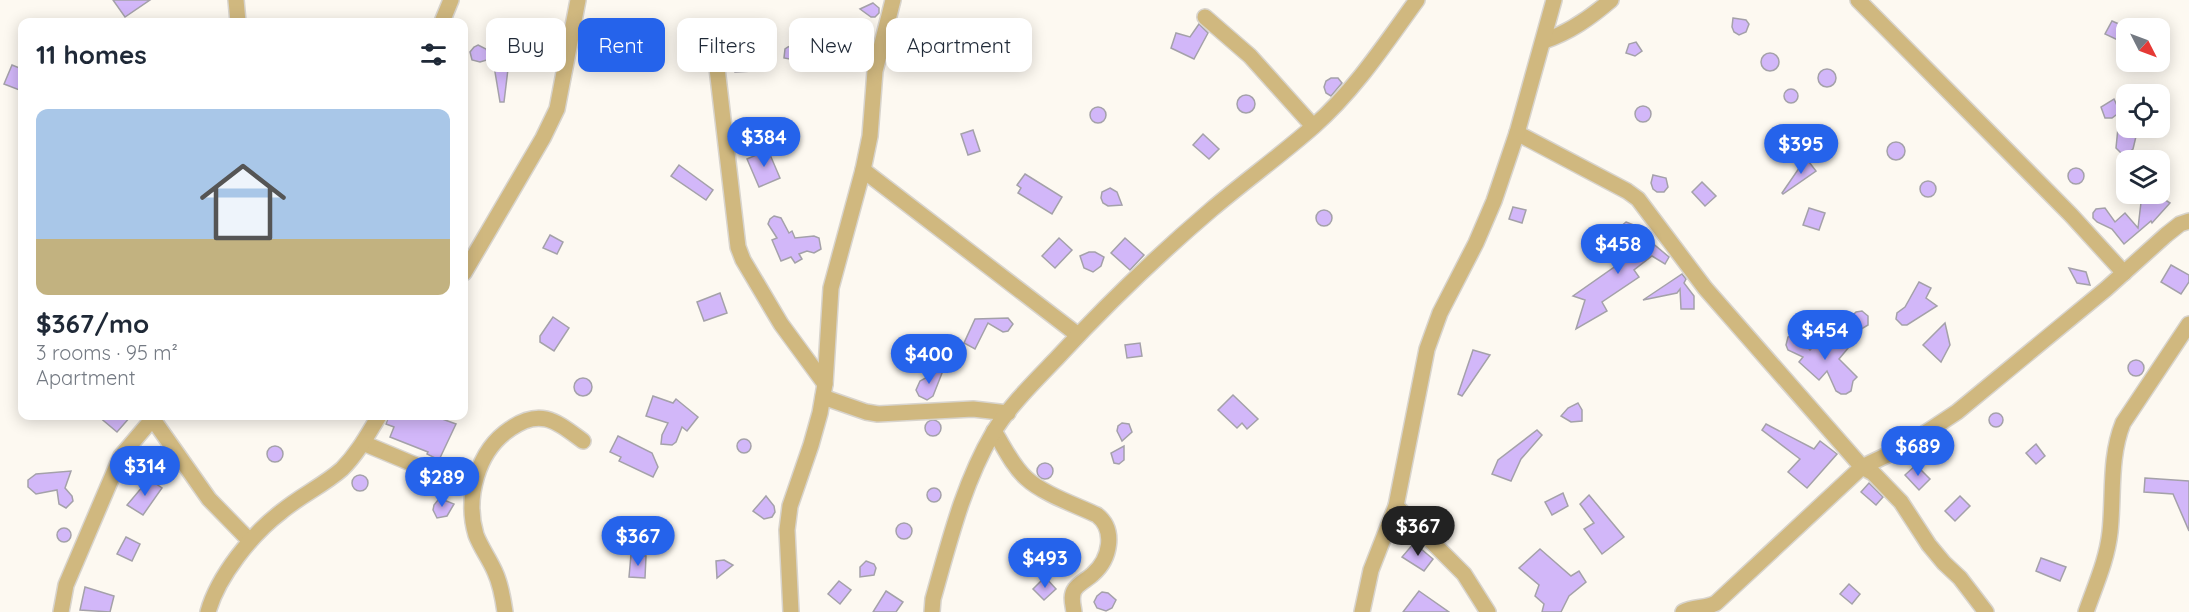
<!DOCTYPE html>
<html lang="en">
<head>
<meta charset="utf-8">
<style>
	:root { --surface:#fff; --page:#f6f6f7; --text:#1f2937; --muted:#747a83; --line:#e0e1e3; --accent:#2563eb }
	body { margin:0; font-family:Quicksand,sans-serif; background:var(--page); color:var(--text); height:100vh; display:flex; flex-direction:column; font-size:22px; white-space:nowrap }
	* { box-sizing:border-box; margin:0 }
	p { font-size:20px; color:var(--muted) }
	.icon { flex:none; width:33px; height:33px; fill:none; stroke:currentColor; stroke-width:2; stroke-linecap:round; stroke-linejoin:round }
	.map { position:relative; flex:1; overflow:hidden }
	.sheet { position:absolute; left:18px; top:18px; width:450px; height:402px; display:flex; flex-direction:column; background:var(--surface); border-radius:12px; box-shadow:0 3px 15px #0003 }
	.sheet>* { flex:none }
	.banner { position:absolute; left:486px; top:18px; width:570px; height:54px; display:flex; gap:12px }
	.needle { width:39px; rotate:132deg }
	.buttons { position:absolute; left:2116px; top:18px; display:grid; gap:12px }
	.buttons a { display:grid; place-items:center; width:54px; height:54px; border-radius:12px; background:var(--surface); box-shadow:0 3px 15px #0003; font-size:30px }
	.price { position:absolute; translate:-50% -51px; padding:0 14px; border-radius:21px; background:var(--accent); color:#fff; font-size:20px; line-height:39px; filter:drop-shadow(0 2px 3px #0008) }
	.price::after { content:''; position:absolute; left:50%; top:36px; width:18px; height:14px; margin-left:-9px; background:inherit; clip-path:polygon(0 0,100% 0,50% 100%) }
	.price.current { background:#222; color:#fff }
	ul { padding:0; list-style:none }
	li { display:grid; align-content:center; gap:12px; height:318px; padding:0 18px }
	li+li { border-top:2px solid var(--line) }
	li span { display:grid; place-items:center; height:186px; border-radius:12px; color:#555 }
	li>.icon { margin-inline-start:auto }
	span .icon { width:108px; height:108px; fill:#fffc; stroke-width:1 }
	li b { font-size:26px }
	h2 { display:flex; justify-content:space-between; align-items:center; height:72px; padding:0 18px; font-size:26px }
	.tag { padding:0 21px; border-radius:12px; background:var(--surface); box-shadow:0 3px 15px #0003; font-size:21px; line-height:54px }
	.tag.current { background:var(--accent); color:#fff }
	.map>svg:first-child { display:block }
</style>
</head>
<body>
<div class="map">
<svg width="2189" height="612" viewBox="0 0 2189 612">
	<rect width="100%" height="100%" fill="#fdf9f1"/>
	<g fill="#d2b7f9" stroke="#a4a1a9" stroke-width="1.5">
		<polygon points="113,0 150,0 125,17"/>
		<polygon points="873,3 879,8 879,13 875,17 871,17 860,9"/>
		<polygon points="1733,18 1746,20 1749,24 1746,32 1739,35 1734,32 1732,27"/>
		<polygon points="2112,21 2128,28 2122,42 2105,34"/>
		<polygon points="1199,24 1208,33 1194,59 1171,48 1176,33 1190,37"/>
		<polygon points="936,31 955,40 940,69 920,59 926,47 928,48"/>
		<circle cx="636" cy="43" r="9"/>
		<polygon points="816,37 795,60 784,58 785,49 788,47"/>
		<polygon points="1636,42 1642,51 1635,56 1626,53 1629,44"/>
		<polygon points="478,45 486,49 490,59 480,62 472,60 470,52 474,47"/>
		<polygon points="527,48 508,69 504,102 500,102 493,60"/>
		<circle cx="1770" cy="62" r="9"/>
		<polygon points="734,56 752,56 753,71 735,72"/>
		<polygon points="12,65 22,69 22,91 4,84"/>
		<circle cx="1827" cy="78" r="9"/>
		<polygon points="1331,78 1338,78 1342,83 1331,96 1326,93 1324,87 1326,81"/>
		<circle cx="1791" cy="96" r="7"/>
		<circle cx="1246" cy="104" r="9"/>
		<polygon points="2114,99 2120,112 2112,118 2105,118 2101,107"/>
		<circle cx="1643" cy="114" r="8"/>
		<circle cx="1098" cy="115" r="8"/>
		<polygon points="1798,127 1815,148 1797,162 1781,141"/>
		<polygon points="2118,128 2138,128 2133,149 2128,153 2122,154 2116,148"/>
		<polygon points="973,130 980,151 968,155 961,134"/>
		<polygon points="1203,134 1219,149 1209,159 1193,145"/>
		<circle cx="1896" cy="151" r="9"/>
		<polygon points="768,150 780,178 759,187 747,159"/>
		<polygon points="1806,158 1816,171 1783,194 1782,193"/>
		<polygon points="679,165 713,190 706,200 671,176"/>
		<circle cx="2076" cy="176" r="8"/>
		<polygon points="1025,174 1062,197 1052,214 1018,193 1021,188 1017,185"/>
		<polygon points="1653,175 1666,178 1668,187 1664,192 1657,192 1653,189 1651,183"/>
		<circle cx="1928" cy="189" r="8"/>
		<polygon points="1702,182 1716,196 1705,206 1692,192"/>
		<polygon points="1110,188 1117,192 1122,205 1108,206 1103,203 1101,198 1102,192"/>
		<polygon points="2142,194 2156,194 2170,203 2152,223 2151,221 2124,244 2112,229 2097,222 2093,218 2093,213 2096,209 2105,208 2115,222 2125,213 2138,228"/>
		<polygon points="1513,207 1526,210 1522,223 1509,219"/>
		<polygon points="1809,208 1825,213 1819,230 1803,225"/>
		<circle cx="1324" cy="218" r="8"/>
		<polygon points="774,216 781,218 789,233 792,231 795,238 814,236 819,238 821,249 814,253 807,251 799,254 802,259 795,263 791,257 781,261 772,240 777,238 768,224 770,219"/>
		<polygon points="1626,222 1634,225 1638,231 1669,257 1665,264 1652,256 1634,270 1639,277 1602,302 1607,311 1576,329 1585,300 1573,296 1640,249 1621,236 1620,227"/>
		<polygon points="550,235 563,242 557,254 543,248"/>
		<polygon points="1059,238 1072,250 1055,268 1042,256"/>
		<polygon points="1125,238 1144,255 1130,270 1111,253"/>
		<polygon points="1089,252 1095,252 1104,257 1101,266 1093,272 1084,268 1080,256"/>
		<polygon points="2171,265 2189,275 2189,282 2181,294 2161,282"/>
		<polygon points="2069,268 2086,272 2090,285 2077,283"/>
		<polygon points="1682,274 1686,279 1684,283 1694,296 1694,309 1681,309 1680,289 1677,293 1643,300"/>
		<polygon points="1919,282 1931,288 1926,298 1937,306 1907,325 1902,325 1896,319 1897,313 1905,307"/>
		<polygon points="720,293 727,313 704,321 697,302"/>
		<polygon points="1862,311 1868,316 1868,325 1863,328 1852,330 1852,316 1856,312"/>
		<polygon points="553,317 569,328 554,351 540,342 540,336"/>
		<polygon points="1008,318 1013,324 1008,331 1003,332 988,323 975,349 964,343 975,319"/>
		<polygon points="1945,323 1950,345 1941,362 1923,345"/>
		<polygon points="1793,335 1798,336 1810,350 1817,342 1826,351 1837,337 1847,336 1849,347 1839,359 1857,377 1853,381 1851,391 1846,394 1841,394 1836,391 1827,371 1819,380 1799,362 1803,357 1788,350 1786,345 1788,337"/>
		<polygon points="1140,343 1142,356 1127,358 1125,345"/>
		<polygon points="1473,350 1490,355 1462,396 1458,394"/>
		<circle cx="2136" cy="368" r="8"/>
		<polygon points="944,368 933,396 927,400 919,396 916,390 920,381"/>
		<circle cx="583" cy="387" r="9"/>
		<polygon points="1233,395 1258,419 1247,429 1242,423 1237,428 1218,410"/>
		<polygon points="653,396 673,403 676,399 698,417 687,431 682,427 676,442 672,445 661,444 662,435 668,423 646,416"/>
		<polygon points="1578,403 1582,410 1582,421 1571,422 1561,416 1568,408"/>
		<circle cx="1996" cy="420" r="7"/>
		<polygon points="98,416 131,416 117,432"/>
		<polygon points="389,416 434,416 456,424 439,460 427,454 428,452 390,437 394,427 386,424"/>
		<circle cx="933" cy="428" r="8"/>
		<polygon points="1122,423 1129,424 1132,432 1122,441 1117,431 1118,426"/>
		<polygon points="1766,424 1814,449 1820,441 1837,454 1807,488 1788,472 1800,459 1762,430"/>
		<polygon points="1537,430 1542,435 1521,459 1511,481 1492,474 1498,460"/>
		<polygon points="618,436 652,453 658,467 653,477 619,461 621,457 610,452"/>
		<circle cx="744" cy="446" r="7"/>
		<polygon points="2036,444 2045,456 2036,464 2026,453"/>
		<polygon points="1124,446 1124,460 1119,464 1114,463 1111,453"/>
		<circle cx="275" cy="454" r="8"/>
		<circle cx="1045" cy="471" r="8"/>
		<polygon points="1916,465 1930,479 1919,490 1905,475"/>
		<polygon points="71,471 65,488 72,496 73,501 66,508 59,504 57,490 36,494 28,487 28,480 36,474"/>
		<circle cx="360" cy="483" r="8"/>
		<polygon points="2145,478 2189,481 2189,531 2173,494 2144,492"/>
		<polygon points="149,479 162,488 143,515 127,505"/>
		<polygon points="1869,483 1883,497 1876,505 1861,492"/>
		<circle cx="934" cy="495" r="7"/>
		<polygon points="1563,493 1568,506 1552,515 1545,502"/>
		<polygon points="1589,495 1624,537 1602,554 1584,529 1594,523 1580,504"/>
		<polygon points="766,496 774,506 775,512 772,517 764,519 753,511"/>
		<polygon points="1960,496 1970,506 1955,521 1945,511"/>
		<polygon points="438,500 444,500 454,504 447,516 437,518 433,510 434,505"/>
		<circle cx="904" cy="531" r="8"/>
		<circle cx="64" cy="535" r="7"/>
		<polygon points="126,537 140,544 132,561 117,554"/>
		<polygon points="1414,543 1433,559 1424,571 1402,557"/>
		<polygon points="1540,549 1571,576 1579,571 1586,582 1569,596 1561,612 1542,612 1544,604 1535,596 1539,585 1519,568"/>
		<polygon points="631,555 646,556 645,578 629,577"/>
		<polygon points="2041,558 2066,567 2060,581 2036,571"/>
		<polygon points="724,560 733,565 717,578 716,561"/>
		<polygon points="866,561 874,564 876,568 874,575 860,577 860,567"/>
		<polygon points="1045,577 1056,589 1044,600 1033,589"/>
		<polygon points="839,581 851,590 840,604 828,594"/>
		<polygon points="1849,584 1860,594 1852,604 1840,594"/>
		<polygon points="85,587 114,596 110,612 80,610"/>
		<polygon points="886,591 903,602 896,612 873,612"/>
		<polygon points="1419,591 1449,612 1403,612"/>
		<polygon points="1102,592 1108,593 1116,600 1112,608 1106,611 1097,608 1094,602 1097,596"/>
	</g>
	<g fill="none" stroke-linecap="round" stroke-linejoin="round">
		<defs>
			<g id="minor">
				<polyline points="236,0 238,22"/>
				<polyline points="1858,0 2071,215 2124,273"/>
				<polyline points="1205,17 1250,56 1313,126"/>
				<polyline points="442,22 451,0"/>
				<path d="M1544,41C1570,32 1590,18 1611,0"/>
				<polyline points="715,51 738,247 743,260 781,324 825,384"/>
				<polyline points="1517,133 1627,191 1638,199 1705,288 1862,467 1873,473 1901,502 1929,545 1944,563 1960,578 1986,612"/>
				<polyline points="863,170 1078,335"/>
				<polyline points="464,273 543,138 557,109 578,0"/>
				<polyline points="823,397 866,412 878,414 973,409 1008,413"/>
				<polyline points="152,418 209,499 250,541"/>
				<path d="M994,431C1004,447 1012,465 1026,478C1043,494 1076,505 1097,515C1116,530 1110,559 1093,574C1088,579 1079,583 1075,589C1070,596 1073,604 1074,612"/>
				<polyline points="363,443 473,489"/>
				<polyline points="1396,506 1464,574 1488,612"/>
				<polyline points="61,612 66,585 121,456 155,416"/>
				<path d="M208,612C218,576 252,534 281,512C300,496 324,485 342,469C358,453 368,434 379,416"/>
				<path d="M505,612C503,598 501,585 495,572C490,560 481,548 476,535C465,498 477,451 510,429C541,407 557,422 583,441"/>
				<polyline points="791,612 787,530 790,506 811,445 820,413 825,384 831,288 863,170 870,136 875,71 893,0"/>
				<path d="M932,612L933,599C949,543 963,484 993,433C1009,406 1036,380 1058,357C1106,305 1158,255 1212,209C1245,181 1281,155 1314,126C1355,90 1385,44 1417,0"/>
				<polyline points="1362,612 1371,570 1396,506 1427,349 1440,313 1476,243 1494,201 1517,133 1554,0"/>
				<path d="M1683,612C1694,606 1706,609 1716,603L1862,467L1904,447L1957,412L2106,289L2166,235L2180,224L2189,221"/>
				<path d="M2086,612C2095,586 2107,560 2110,532C2114,495 2109,458 2123,423L2189,324"/>
			</g>
		</defs>
		<use href="#minor" stroke="#d8d4cd" stroke-width="18"/>
		<use href="#minor" stroke="#d0b87f" stroke-width="15"/>
	</g>
</svg>
<div class="buttons">
<a><svg class="needle" viewBox="-14 -14 28 28"><path d="M0-13l5 13h-10z" fill="#e53935"/><path d="M0 13l5-13h-10z" fill="#747a83"/></svg></a>
<a><svg class="icon" aria-label="locate" viewBox="0 0 24 24"><circle cx="12" cy="12" r="6"/><path d="M12 2v4M12 18v4M2 12h4M18 12h4"/></svg></a>
<a><svg class="icon" aria-label="layers" viewBox="0 0 24 24"><path d="M12 4l9 5-9 5-9-5zM3 14l9 5 9-5"/></svg></a>
</div>
<b class="price" style="left:764px;top:168px">$384</b>
<b class="price" style="left:1801px;top:175px">$395</b>
<b class="price" style="left:1618px;top:275px">$458</b>
<b class="price" style="left:1825px;top:361px">$454</b>
<b class="price" style="left:929px;top:385px">$400</b>
<b class="price" style="left:1918px;top:477px">$689</b>
<b class="price" style="left:145px;top:497px">$314</b>
<b class="price" style="left:442px;top:508px">$289</b>
<b class="price current" style="left:1418px;top:557px">$367</b>
<b class="price" style="left:638px;top:567px">$367</b>
<b class="price" style="left:1045px;top:589px">$493</b>
<div class="banner">
<a class="tag">Buy</a>
<a class="tag current">Rent</a>
<a class="tag">Filters</a>
<a class="tag">New</a>
<a class="tag">Apartment</a>
</div>
<section class="sheet">
<h2>11 homes<svg class="icon" aria-label="filters" viewBox="0 0 24 24"><path d="M4 7h16M4 17h16"/><circle cx="9" cy="7" r="2"/><circle cx="15" cy="17" r="2"/></svg></h2>
<ul>
<li><span style="background:linear-gradient(#a9c7e8 70%,#c2b280 0)"><svg class="icon" aria-label="home" viewBox="0 0 24 24"><path d="M3 11l9-7 9 7M6 9v11h12V9"/></svg></span><div><b>$367/mo</b><p>3 rooms · 95 m²</p><p>Apartment</p></div></li>
</ul>
</section>
</div>
</body>
</html>
